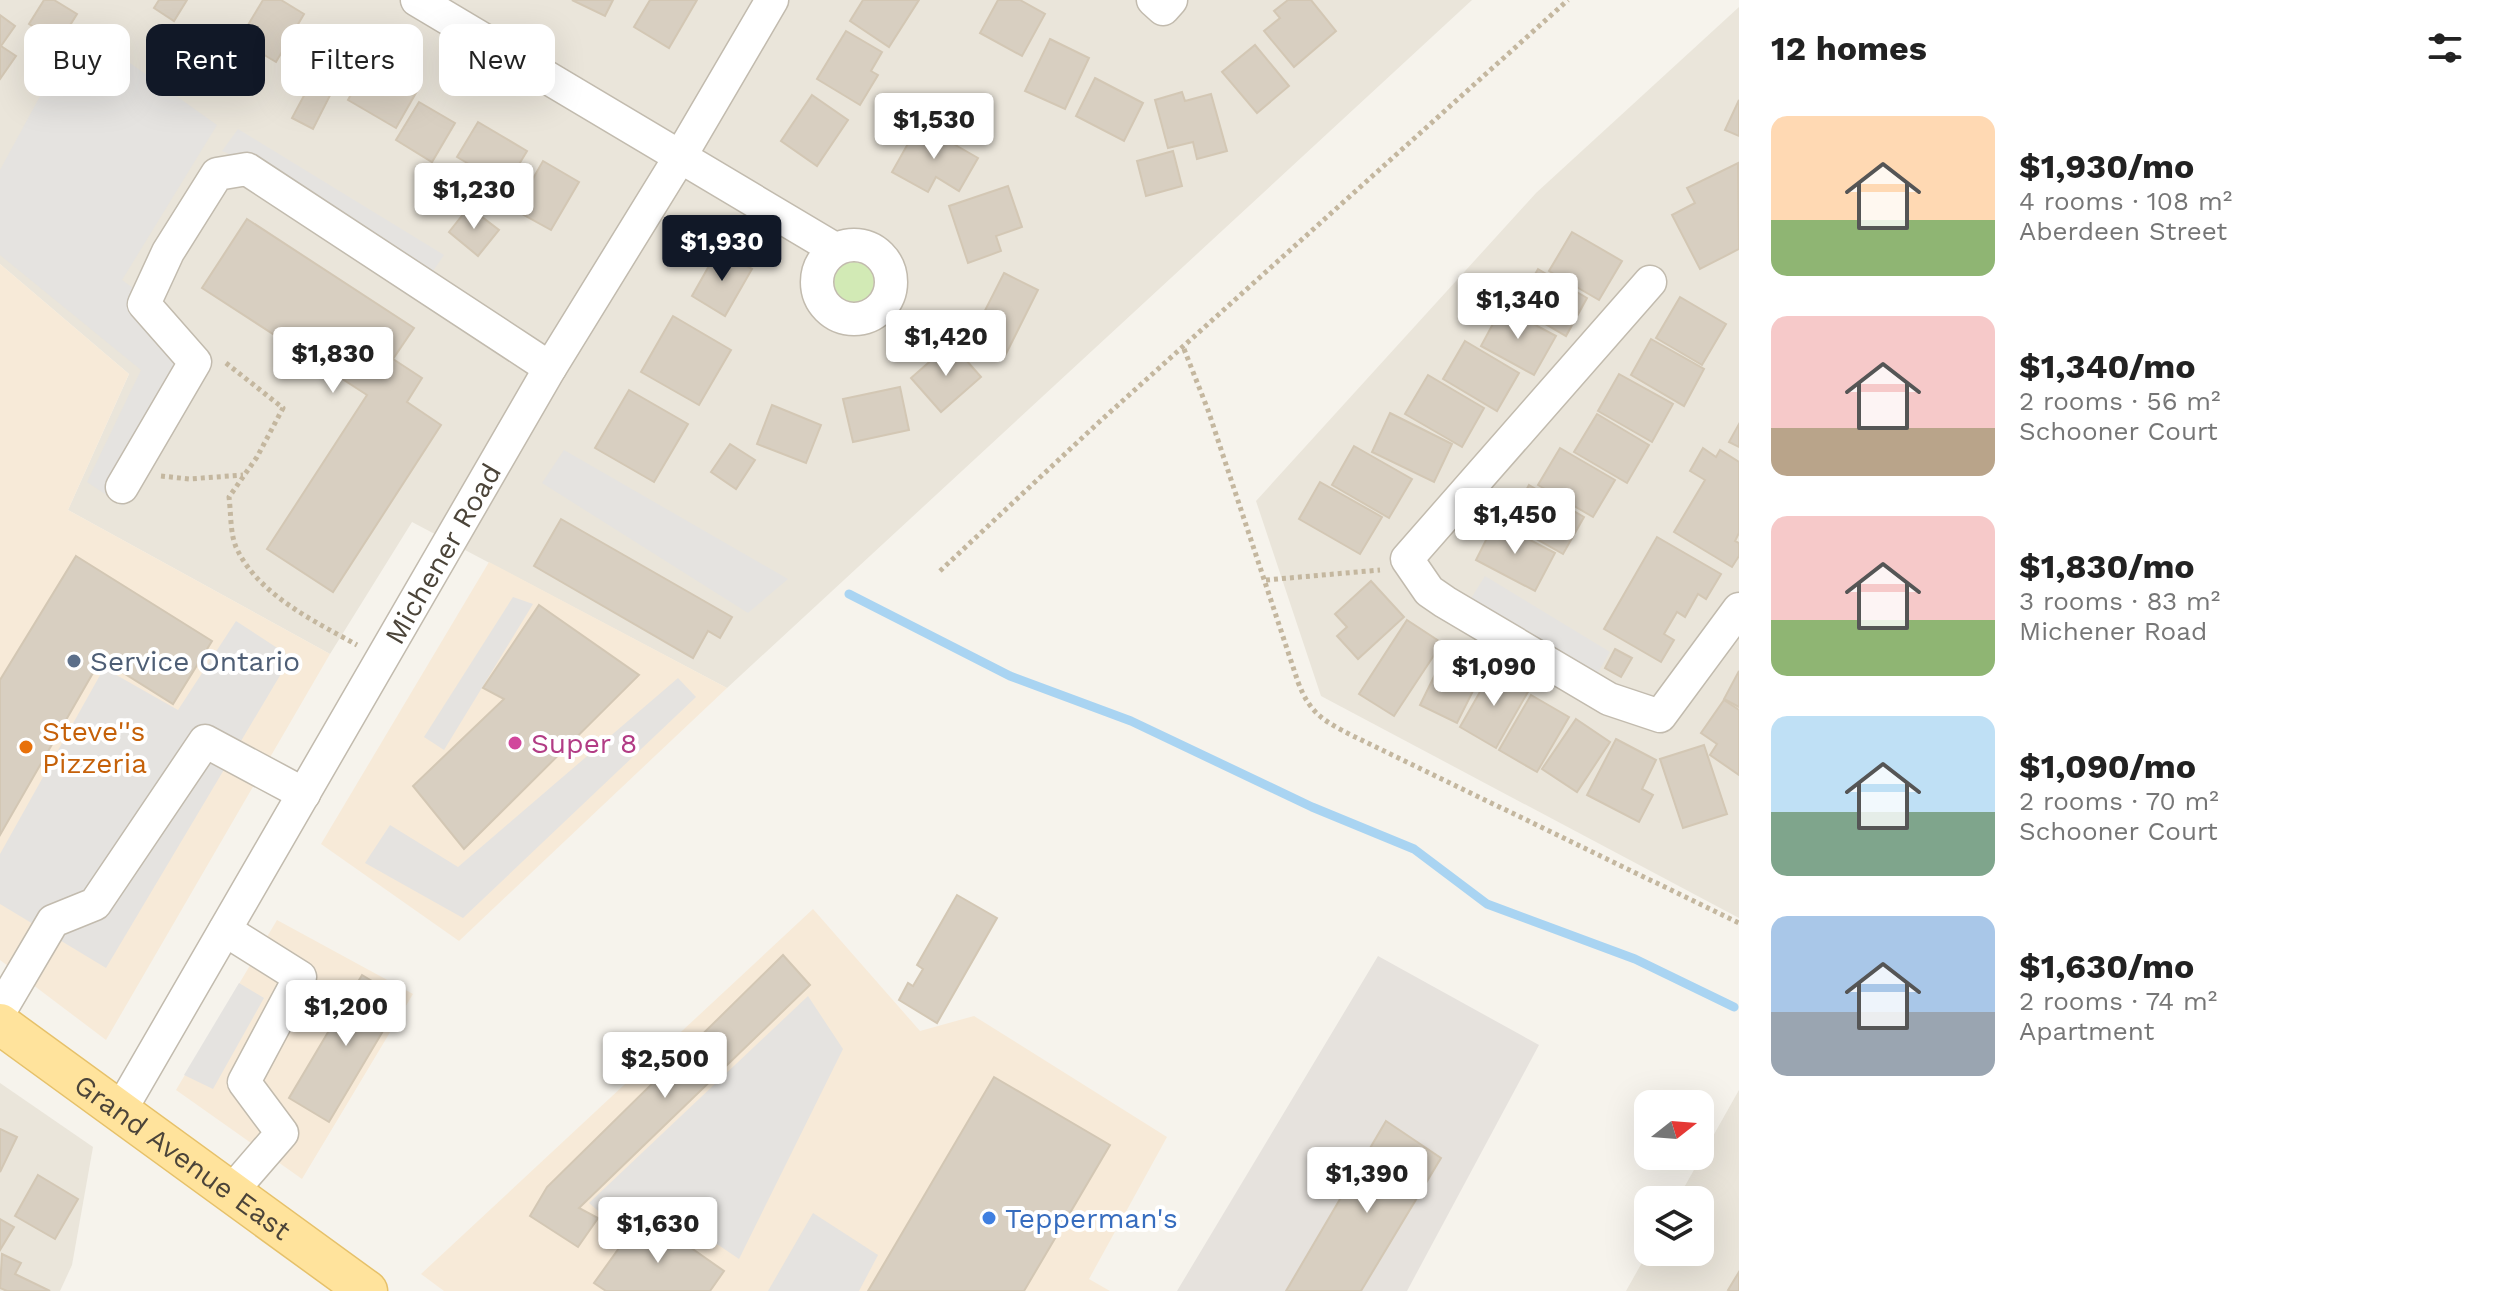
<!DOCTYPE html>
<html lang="en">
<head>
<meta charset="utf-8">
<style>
	:root { --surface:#fff; --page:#f2f2f2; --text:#222; --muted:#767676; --accent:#111827 }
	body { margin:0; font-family:"Work Sans",sans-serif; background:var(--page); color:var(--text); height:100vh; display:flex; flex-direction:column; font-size:30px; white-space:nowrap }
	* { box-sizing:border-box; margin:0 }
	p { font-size:26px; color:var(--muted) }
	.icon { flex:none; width:44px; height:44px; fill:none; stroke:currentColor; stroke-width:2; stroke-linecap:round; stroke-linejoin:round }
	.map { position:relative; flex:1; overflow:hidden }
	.drawer { display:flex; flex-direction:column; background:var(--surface); width:760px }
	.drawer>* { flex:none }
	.top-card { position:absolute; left:24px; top:24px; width:760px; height:72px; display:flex; gap:16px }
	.needle { width:52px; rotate:73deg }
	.controls { position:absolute; left:1634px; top:1090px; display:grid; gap:16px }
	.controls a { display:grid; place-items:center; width:80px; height:80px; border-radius:16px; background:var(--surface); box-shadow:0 8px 32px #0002; font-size:40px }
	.price { position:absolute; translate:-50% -68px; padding:0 18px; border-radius:8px; background:#fff; color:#222; font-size:26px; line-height:52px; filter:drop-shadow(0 2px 4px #0008) }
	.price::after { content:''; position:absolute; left:50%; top:48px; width:24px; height:18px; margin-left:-12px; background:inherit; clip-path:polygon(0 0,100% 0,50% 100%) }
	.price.current { background:var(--accent); color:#fff }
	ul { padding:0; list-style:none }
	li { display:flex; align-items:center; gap:24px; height:200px; padding:0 32px }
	li span { display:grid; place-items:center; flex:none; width:224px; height:160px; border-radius:16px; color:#555 }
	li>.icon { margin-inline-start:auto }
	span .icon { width:96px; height:96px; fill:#fffc; stroke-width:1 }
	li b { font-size:34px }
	h2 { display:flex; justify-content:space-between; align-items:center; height:96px; padding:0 32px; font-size:34px }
	.chip { padding:0 28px; border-radius:16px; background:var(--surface); box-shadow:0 8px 32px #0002; font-size:28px; line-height:72px }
	.chip.current { background:var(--accent); color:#fff }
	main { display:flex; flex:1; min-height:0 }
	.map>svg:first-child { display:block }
</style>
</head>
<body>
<main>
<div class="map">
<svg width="1739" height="1291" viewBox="0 0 1739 1291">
	<rect width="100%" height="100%" fill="#f6f3ec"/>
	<g fill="#eae5da">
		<polygon points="0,0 1472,0 727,688 412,522 330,654 68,510 129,374 0,264"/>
		<polygon points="1739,7 1739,918 1321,696 1256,501 1536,193"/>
		<polygon points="0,1083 93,1147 72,1265 60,1291 0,1291"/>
		<polygon points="1739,1090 1739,1291 1626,1291 1648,1252 1700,1252 1700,1200 1677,1200"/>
	</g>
	<g fill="#f7ead8">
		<polygon points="0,264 129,374 68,510 330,654 106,1040 0,960"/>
		<polygon points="489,562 727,688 459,941 321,844"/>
		<polygon points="813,909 920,1031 974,1016 1167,1137 1089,1279 1110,1291 444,1291 421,1274"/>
		<polygon points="277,920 413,994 302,1179 176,1090"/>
	</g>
	<polygon fill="#e6e2dd" points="1378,956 1539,1045 1407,1291 1177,1291"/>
	<circle fill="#d2eab5" cx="854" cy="282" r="20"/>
	<g fill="#e5e3e0">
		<polygon points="78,26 217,125 122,280 157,305 212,357 123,506 87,482 141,370 0,255 0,170"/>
		<polygon points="238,129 444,255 429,277 256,165 222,151"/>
		<polygon points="564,450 788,579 748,613 542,483"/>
		<polygon points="1485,576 1610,652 1596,676 1470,600"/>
		<polygon points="513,597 533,604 444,750 424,737"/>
		<polygon points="236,621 291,657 106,968 0,904 0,854 104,668 178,710"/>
		<polygon points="678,678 696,697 463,918 365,863 390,825 458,867"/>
		<polygon points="239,983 264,998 213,1089 184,1075"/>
		<polygon points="808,996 843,1049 739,1259 655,1202 623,1232 589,1203"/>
		<polygon points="813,1213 878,1255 859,1291 768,1291"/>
	</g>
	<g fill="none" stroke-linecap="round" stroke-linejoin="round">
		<polyline stroke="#a9d4f2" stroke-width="9" points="849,594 1010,676 1131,721 1312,807 1414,849 1487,904 1635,959 1734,1007"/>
	</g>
	<g fill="#d8cfc1" stroke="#d3c7b4" stroke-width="2">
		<polygon points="44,0 54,0 77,14 59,43 29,24"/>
		<polygon points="159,0 187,0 174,21 154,8"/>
		<polygon points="263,0 281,0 304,14 276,62 239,40"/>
		<polygon points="572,0 613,0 605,16"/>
		<polygon points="650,0 697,0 669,48 634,27"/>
		<polygon points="863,0 919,0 889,47 850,21"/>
		<polygon points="998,0 1020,0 1045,14 1022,56 980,33"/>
		<polygon points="1288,0 1311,0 1336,31 1294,67 1264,31 1280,18 1274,11"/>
		<polygon points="0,15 15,26 1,46 16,56 0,79"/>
		<polygon points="313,30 353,50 313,129 292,118 307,90 288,81"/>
		<polygon points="846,31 882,52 871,71 878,75 860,105 817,79"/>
		<polygon points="1050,39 1089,58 1065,109 1025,91"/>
		<polygon points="1255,45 1289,86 1257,113 1222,72"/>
		<polygon points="369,63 417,91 396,128 348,100"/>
		<polygon points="1095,78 1143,103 1124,141 1076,116"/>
		<polygon points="1182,92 1185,101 1211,94 1227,151 1197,159 1193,142 1168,148 1155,100"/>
		<polygon points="812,95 848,120 817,166 781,141"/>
		<polygon points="1739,100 1739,136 1725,130"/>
		<polygon points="419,102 455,123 432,162 396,140"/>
		<polygon points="478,122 527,151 506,186 457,157"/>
		<polygon points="919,124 978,158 959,191 936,177 928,192 892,172"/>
		<polygon points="1173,151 1182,186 1146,196 1137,161"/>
		<polygon points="543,161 579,182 551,230 515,210"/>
		<polygon points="1738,163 1739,249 1700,269 1672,215 1695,203 1687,188"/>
		<polygon points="1008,186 1022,227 996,236 1001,251 968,263 949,206"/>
		<polygon points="469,207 499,230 478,256 449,232"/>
		<polygon points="247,219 414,328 393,359 422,378 407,402 441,425 333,592 267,549 367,395 202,288"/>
		<polygon points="1572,232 1622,261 1599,300 1549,271"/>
		<polygon points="718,250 752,269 725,316 692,296"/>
		<polygon points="1538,269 1587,298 1566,336 1516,307"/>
		<polygon points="1004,273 1038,290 1004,358 970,340"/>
		<polygon points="1680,297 1726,324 1702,365 1656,338"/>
		<polygon points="1502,307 1556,336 1534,375 1481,346"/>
		<polygon points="673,316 731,350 699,405 641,372"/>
		<polygon points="1651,339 1704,369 1684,406 1631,375"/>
		<polygon points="1465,341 1519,373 1497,411 1443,379"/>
		<polygon points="951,343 981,377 941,412 911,378"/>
		<polygon points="1619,374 1673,404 1652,442 1598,411"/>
		<polygon points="1428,375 1484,408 1462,447 1405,414"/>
		<polygon points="900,387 909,430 853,442 843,399"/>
		<polygon points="629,390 688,424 654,482 595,448"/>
		<polygon points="772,405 821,425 806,463 757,444"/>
		<polygon points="1390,413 1452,444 1434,482 1372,452"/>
		<polygon points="1597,414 1649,445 1627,483 1574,452"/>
		<polygon points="1739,424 1739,447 1729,442"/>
		<polygon points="730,444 755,460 736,489 711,472"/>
		<polygon points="1354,446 1412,479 1389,518 1332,485"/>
		<polygon points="1560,448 1615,480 1593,517 1538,485"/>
		<polygon points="1703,448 1716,457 1720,450 1739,462 1739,533 1735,541 1739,543 1739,556 1732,567 1674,532 1705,480 1690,471"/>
		<polygon points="1320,482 1382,517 1360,554 1299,519"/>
		<polygon points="1529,485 1584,517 1563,554 1508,523"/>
		<polygon points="561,519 732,617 720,638 708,631 693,658 534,566"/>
		<polygon points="1495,522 1555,553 1535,591 1476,560"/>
		<polygon points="1657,537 1721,574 1706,599 1698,594 1685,617 1677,612 1664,634 1674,640 1661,662 1604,629"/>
		<polygon points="76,556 212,641 173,704 101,659 0,835 0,680"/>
		<polygon points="1371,581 1404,617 1358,659 1337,636 1347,627 1335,614"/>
		<polygon points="539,605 639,675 464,849 413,786 504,699 483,688"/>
		<polygon points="1407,620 1442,643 1394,716 1359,694"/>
		<polygon points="1448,648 1485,667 1457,723 1420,705"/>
		<polygon points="1615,649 1632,658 1621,677 1605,668"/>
		<polygon points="1493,669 1529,690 1496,748 1460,727"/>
		<polygon points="1739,671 1739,707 1724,699"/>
		<polygon points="1531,695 1569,717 1537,772 1499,750"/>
		<polygon points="1724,700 1739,710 1739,775 1710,755 1717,744 1701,733"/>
		<polygon points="1576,719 1610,742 1577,792 1542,769"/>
		<polygon points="1616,739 1656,760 1642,789 1653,795 1639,822 1587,795"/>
		<polygon points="1704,745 1727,814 1683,828 1660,759"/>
		<polygon points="957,895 997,918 937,1023 899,1000 908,983 913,986 923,969 917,965"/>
		<polygon points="783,955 810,985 579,1208 598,1218 578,1247 530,1216 547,1187"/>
		<polygon points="362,975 402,999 329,1122 289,1098"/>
		<polygon points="994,1077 1110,1145 1024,1291 868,1291"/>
		<polygon points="1386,1121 1441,1158 1361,1291 1286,1291"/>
		<polygon points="0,1129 17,1137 0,1172"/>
		<polygon points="38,1175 78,1199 55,1239 15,1216"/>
		<polygon points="647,1217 724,1271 710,1291 606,1291 594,1283 627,1237 631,1240"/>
		<polygon points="0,1219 14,1227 0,1250"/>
		<polygon points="2,1254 21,1263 15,1274 50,1291 7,1291 0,1288"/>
		<polygon points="1739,1272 1739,1291 1730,1291 1728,1290"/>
	</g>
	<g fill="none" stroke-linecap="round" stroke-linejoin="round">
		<defs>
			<g id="minor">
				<polyline points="417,0 835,249"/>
				<polyline points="1153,0 1163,9 1171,0"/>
				<circle cx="854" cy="282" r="37"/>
				<polyline points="1650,282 1407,559 1429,591 1445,602 1609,699 1660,716 1739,609"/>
				<polyline points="122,487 195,362 144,304 168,252 217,174 247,169 550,368"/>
				<polyline points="225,930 300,977 244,1082 282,1133 231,1192"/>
				<polyline points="0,1011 53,921 95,904 205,741 304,794"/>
				<path id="s1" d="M120,1111L550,368L680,157L772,0"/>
			</g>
			<g id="major">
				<path id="s2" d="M0,1024L367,1291"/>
			</g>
		</defs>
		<use href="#minor" stroke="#c2bbae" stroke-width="35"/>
		<use href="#major" stroke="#e6c16a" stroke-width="43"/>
		<g stroke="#c4b79f" stroke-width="5" stroke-dasharray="4 4" stroke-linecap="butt">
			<path d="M1184,349L1208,410L1298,682C1310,714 1324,721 1353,736L1739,923"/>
			<path d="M226,363L283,408L257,457L229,497C231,512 230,533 236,547C257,594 314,621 357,645"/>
			<polyline points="161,476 189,479 243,475"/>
			<polyline points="940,571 1098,423 1568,0"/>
			<polyline points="1266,580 1380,570"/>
		</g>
		<use href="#minor" stroke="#fff" stroke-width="32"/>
		<use href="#major" stroke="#ffe39c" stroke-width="40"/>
	</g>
	<circle fill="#5c6f8a" stroke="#fff" stroke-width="3" cx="74" cy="661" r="8"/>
	<circle fill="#d1479c" stroke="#fff" stroke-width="3" cx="515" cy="743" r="8"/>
	<circle fill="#e8710a" stroke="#fff" stroke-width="3" cx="26" cy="747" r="8"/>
	<circle fill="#3f7fe0" stroke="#fff" stroke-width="3" cx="989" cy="1218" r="8"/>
	<g text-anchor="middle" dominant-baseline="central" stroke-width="8" stroke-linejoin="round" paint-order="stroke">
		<g font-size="28" fill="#4b4439" stroke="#fff">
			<text stroke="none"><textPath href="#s1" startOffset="644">Michener Road</textPath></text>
			<text stroke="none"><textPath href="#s2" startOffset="226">Grand Avenue East</textPath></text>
		</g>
		<g font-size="28" fill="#4e5e75" stroke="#fff" text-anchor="start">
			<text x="90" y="661">Service Ontario</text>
		</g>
		<g font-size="28" fill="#c56008" stroke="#fff" text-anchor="start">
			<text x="42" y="731">Steve''s<tspan x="42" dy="32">Pizzeria</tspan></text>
		</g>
		<g font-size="28" fill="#b23c85" stroke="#fff" text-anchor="start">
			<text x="531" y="743">Super 8</text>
		</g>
		<g font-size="28" fill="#366cbe" stroke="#fff" text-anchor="start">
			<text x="1005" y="1218">Tepperman's</text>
		</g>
	</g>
</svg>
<div class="controls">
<a><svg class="needle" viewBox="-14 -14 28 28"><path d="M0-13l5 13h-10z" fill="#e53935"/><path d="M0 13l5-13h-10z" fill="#767676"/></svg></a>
<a><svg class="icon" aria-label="layers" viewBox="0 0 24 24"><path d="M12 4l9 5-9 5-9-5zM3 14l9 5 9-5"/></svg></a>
</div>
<b class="price" style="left:934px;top:161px">$1,530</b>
<b class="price" style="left:474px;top:231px">$1,230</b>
<b class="price current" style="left:722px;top:283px">$1,930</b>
<b class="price" style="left:1518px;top:341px">$1,340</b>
<b class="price" style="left:946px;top:378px">$1,420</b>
<b class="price" style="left:333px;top:395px">$1,830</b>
<b class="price" style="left:1515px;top:556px">$1,450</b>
<b class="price" style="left:1494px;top:708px">$1,090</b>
<b class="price" style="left:346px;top:1048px">$1,200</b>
<b class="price" style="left:665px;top:1100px">$2,500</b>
<b class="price" style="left:1367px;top:1215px">$1,390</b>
<b class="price" style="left:658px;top:1265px">$1,630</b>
<div class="top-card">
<a class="chip">Buy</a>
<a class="chip current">Rent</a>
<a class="chip">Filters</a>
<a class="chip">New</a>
</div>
</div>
<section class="drawer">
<h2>12 homes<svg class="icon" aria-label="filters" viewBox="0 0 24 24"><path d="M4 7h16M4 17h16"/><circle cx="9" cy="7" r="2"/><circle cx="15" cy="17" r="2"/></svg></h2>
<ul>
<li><span style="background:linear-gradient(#ffd9b3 65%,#8fb573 0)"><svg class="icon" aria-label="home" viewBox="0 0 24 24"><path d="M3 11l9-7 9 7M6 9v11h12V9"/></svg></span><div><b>$1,930/mo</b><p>4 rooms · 108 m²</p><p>Aberdeen Street</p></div></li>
<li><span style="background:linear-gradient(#f6c9c9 70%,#b9a48a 0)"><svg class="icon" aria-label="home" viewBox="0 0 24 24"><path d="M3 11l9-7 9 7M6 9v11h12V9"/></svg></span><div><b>$1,340/mo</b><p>2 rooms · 56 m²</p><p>Schooner Court</p></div></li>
<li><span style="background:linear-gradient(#f6c9c9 65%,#8fb573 0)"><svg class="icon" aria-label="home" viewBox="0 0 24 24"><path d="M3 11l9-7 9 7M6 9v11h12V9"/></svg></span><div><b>$1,830/mo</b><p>3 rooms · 83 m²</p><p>Michener Road</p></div></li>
<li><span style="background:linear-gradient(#bfe0f5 60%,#7fa58c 0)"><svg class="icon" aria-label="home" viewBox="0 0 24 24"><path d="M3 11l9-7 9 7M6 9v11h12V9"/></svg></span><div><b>$1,090/mo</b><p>2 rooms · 70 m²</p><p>Schooner Court</p></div></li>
<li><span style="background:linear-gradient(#a9c7e8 60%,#9aa5b1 0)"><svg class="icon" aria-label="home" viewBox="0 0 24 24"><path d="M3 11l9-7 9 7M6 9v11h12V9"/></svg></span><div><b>$1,630/mo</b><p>2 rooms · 74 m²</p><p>Apartment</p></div></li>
</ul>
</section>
</main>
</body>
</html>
